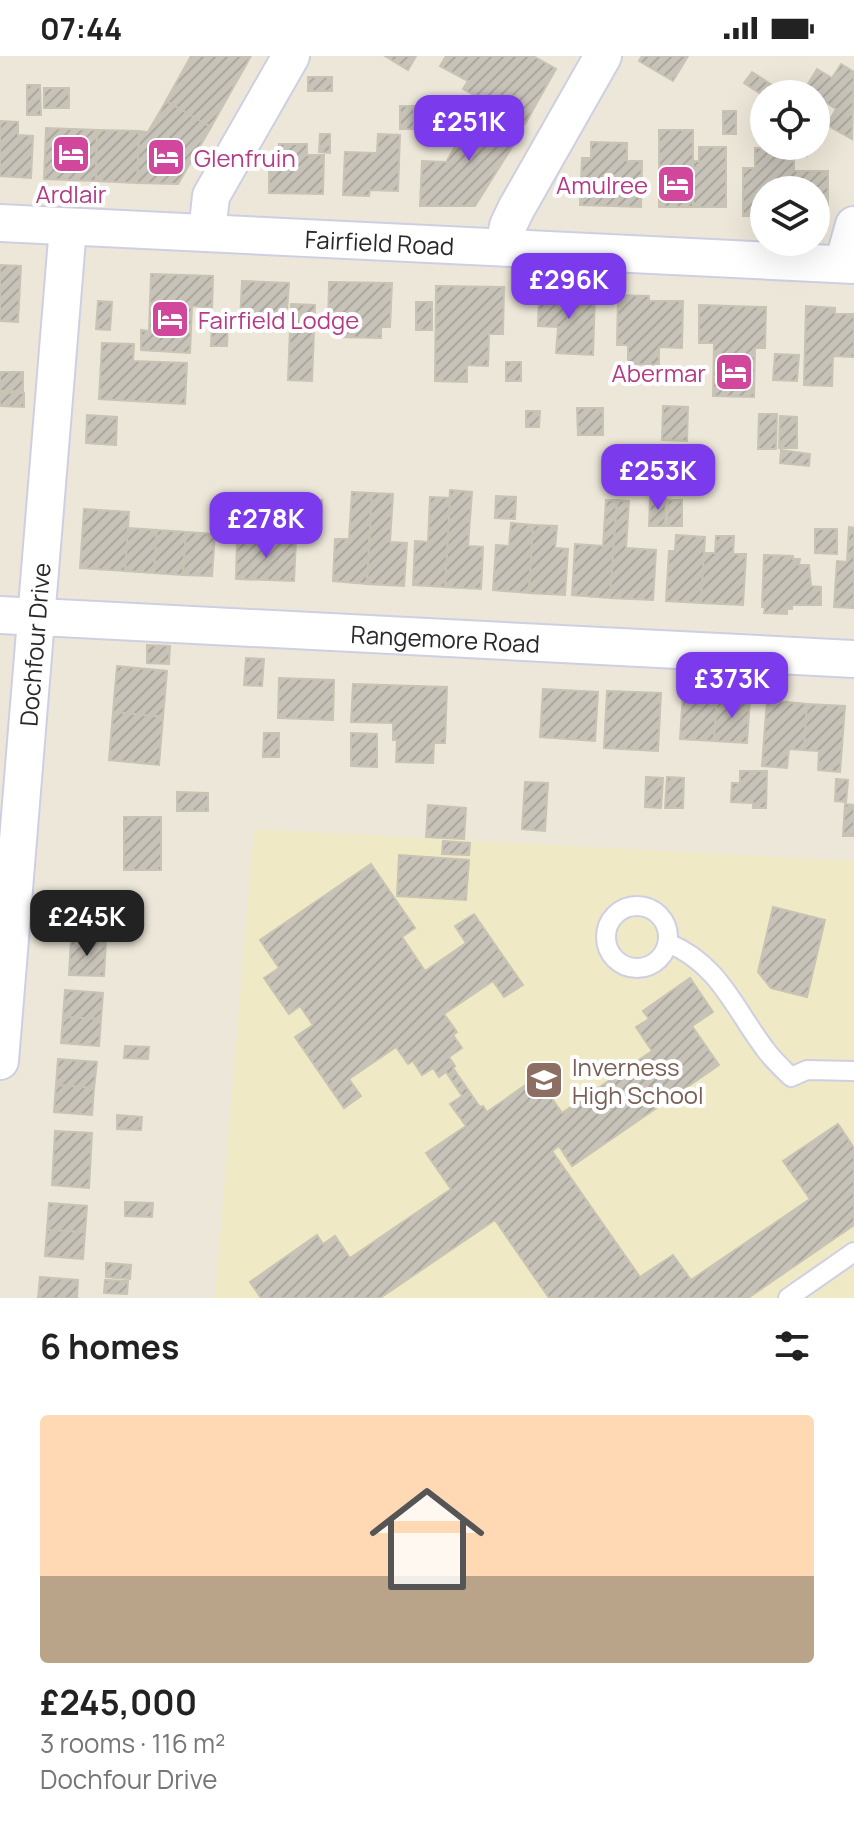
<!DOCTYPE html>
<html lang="en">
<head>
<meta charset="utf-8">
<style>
	:root { --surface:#fff; --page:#f6f6f6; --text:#222; --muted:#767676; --line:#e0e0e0; --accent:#7c3aed }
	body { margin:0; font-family:Manrope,sans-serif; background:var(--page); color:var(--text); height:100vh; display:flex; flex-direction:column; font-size:30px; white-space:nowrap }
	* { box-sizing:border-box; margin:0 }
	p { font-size:26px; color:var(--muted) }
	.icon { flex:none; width:44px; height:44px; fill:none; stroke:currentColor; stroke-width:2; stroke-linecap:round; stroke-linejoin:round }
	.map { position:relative; height:1242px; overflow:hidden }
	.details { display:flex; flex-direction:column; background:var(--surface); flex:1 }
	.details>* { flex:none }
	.tools { position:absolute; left:750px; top:24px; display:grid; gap:16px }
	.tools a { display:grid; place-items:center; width:80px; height:80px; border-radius:50%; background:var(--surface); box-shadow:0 8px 32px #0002; font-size:40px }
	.price { position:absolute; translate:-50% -68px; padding:0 18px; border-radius:16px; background:var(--accent); color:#fff; font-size:26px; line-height:52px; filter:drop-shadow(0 2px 4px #0008) }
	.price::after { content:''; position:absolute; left:50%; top:48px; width:24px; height:18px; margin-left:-12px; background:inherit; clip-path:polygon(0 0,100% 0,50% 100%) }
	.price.on { background:#222; color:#fff }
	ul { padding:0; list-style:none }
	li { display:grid; align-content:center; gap:16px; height:424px; padding:0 40px }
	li+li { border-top:2px solid var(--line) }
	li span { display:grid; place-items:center; height:248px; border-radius:8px; color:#555 }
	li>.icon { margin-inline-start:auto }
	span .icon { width:144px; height:144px; fill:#fffc; stroke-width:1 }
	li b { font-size:34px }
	h2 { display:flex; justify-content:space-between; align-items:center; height:96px; padding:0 40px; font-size:34px }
	.status { display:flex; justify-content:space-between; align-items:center; height:56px; padding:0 40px; background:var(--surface); direction:ltr }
	.status svg { height:22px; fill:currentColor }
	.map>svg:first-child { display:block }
</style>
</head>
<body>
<div class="status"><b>07:44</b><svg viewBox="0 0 49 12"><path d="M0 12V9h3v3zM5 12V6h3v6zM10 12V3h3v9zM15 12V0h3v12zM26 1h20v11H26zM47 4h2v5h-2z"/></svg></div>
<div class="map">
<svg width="854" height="1242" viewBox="0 0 854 1242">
	<defs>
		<pattern id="building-hatch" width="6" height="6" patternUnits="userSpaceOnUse" patternTransform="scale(2)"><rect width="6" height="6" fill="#c8c3b9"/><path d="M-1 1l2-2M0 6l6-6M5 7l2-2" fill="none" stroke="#aca89f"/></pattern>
	</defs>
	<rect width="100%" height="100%" fill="#ede7d9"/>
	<polygon fill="#f0e9c6" points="254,773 854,805 854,1242 215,1242"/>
	<g fill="url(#building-hatch)" stroke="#c8c3b2" stroke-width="2">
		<polygon points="191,0 251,0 211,71 166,45"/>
		<polygon points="385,0 416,0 408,14"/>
		<polygon points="446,0 533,0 556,13 525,68 463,33 468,25 440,10"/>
		<polygon points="642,0 688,0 673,25 639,5"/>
		<polygon points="841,8 854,16 852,83 827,69 836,53 823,45 817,56 816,38 802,38 817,13 832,22"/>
		<polygon points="752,16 772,29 764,40 744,27"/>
		<rect x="308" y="21" width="24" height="14"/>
		<polygon points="27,29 40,29 41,59 27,59"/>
		<rect x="44" y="32" width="25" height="20"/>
		<polygon points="166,45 211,71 178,128 137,127 139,75 148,76"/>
		<rect x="400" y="50" width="14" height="23"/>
		<polygon points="479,51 522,75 475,150 420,150 422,105 446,106"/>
		<rect x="723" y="55" width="13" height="23"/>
		<polygon points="0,65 18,66 18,79 33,80 31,122 0,120"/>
		<polygon points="46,72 97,74 96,125 44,123"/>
		<polygon points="97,74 139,75 137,127 96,125"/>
		<rect x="659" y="74" width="34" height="77"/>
		<polygon points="320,78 330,78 330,97 319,96"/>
		<polygon points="378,78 400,79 398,135 370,134 369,140 343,139 345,96 377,97"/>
		<polygon points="591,86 627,87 627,105 642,105 641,151 580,149 582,102 591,102"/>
		<polygon points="279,88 307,88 307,99 324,99 323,138 269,137 269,107 278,107"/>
		<polygon points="777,90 807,90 807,100 794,100 794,115 828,115 828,160 816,160 816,134 764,134 764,160 743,160 743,112 755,112 755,92 777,92"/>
		<polygon points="699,91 726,91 726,151 693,151 693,105 699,105"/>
		<polygon points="0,209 21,210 18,266 0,265"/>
		<polygon points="151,218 213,220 212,252 192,250 190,297 141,294 141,274 149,275"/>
		<polygon points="242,225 289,227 286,269 240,266"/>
		<polygon points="329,226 392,227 390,271 381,271 381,282 336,281 337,269 328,269"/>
		<polygon points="436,230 504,231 503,278 489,278 488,310 467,309 467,326 435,325"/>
		<polygon points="539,237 595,240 593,299 556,297 558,271 538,270"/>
		<polygon points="618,239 649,240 649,245 683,245 682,292 659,291 659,309 628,308 628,289 617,289"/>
		<polygon points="98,245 112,246 110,274 96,273"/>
		<rect x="416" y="246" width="16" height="28"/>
		<polygon points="291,248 315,249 312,325 288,324"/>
		<polygon points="699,249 766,251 765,292 755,292 754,341 713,340 714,287 699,287"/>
		<polygon points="806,250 835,252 835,258 854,258 854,301 833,300 832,330 804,329"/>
		<polygon points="212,262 228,262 227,290 211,290"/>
		<polygon points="102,287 134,288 133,305 187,307 185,348 99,343"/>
		<polygon points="775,298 799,299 797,325 773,324"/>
		<rect x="506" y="306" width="15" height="19"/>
		<rect x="0" y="316" width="23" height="19"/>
		<polygon points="0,337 24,337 24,351 0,350"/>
		<polygon points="663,350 688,351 687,385 662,384"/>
		<polygon points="577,352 603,352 603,379 578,379"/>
		<polygon points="526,355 540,355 539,371 526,371"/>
		<polygon points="759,358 777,358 776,393 758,393"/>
		<polygon points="87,359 117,361 116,389 86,387"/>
		<polygon points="780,360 797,361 797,392 779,392"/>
		<polygon points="781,394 810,398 809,410 780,407"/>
		<polygon points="450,434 472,436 468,490 483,491 481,533 445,531"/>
		<polygon points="352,436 372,437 367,528 333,525 335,483 349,483"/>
		<polygon points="372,437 393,438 390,486 407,487 404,530 367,528"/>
		<polygon points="496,440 516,441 515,463 495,462"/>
		<polygon points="430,441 450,442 445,531 413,529 415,485 428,486"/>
		<polygon points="309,443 322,444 321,463 308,463"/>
		<polygon points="650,443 666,443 665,470 649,470"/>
		<polygon points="606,444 617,444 610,542 572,539 575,488 603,490"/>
		<polygon points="617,444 629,445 626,492 656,494 653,544 610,542"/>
		<polygon points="668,444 682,444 682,470 667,470"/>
		<polygon points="84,453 129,456 125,515 80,512"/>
		<polygon points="511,467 533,469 529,537 493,534 496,489 509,490"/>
		<polygon points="533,469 557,470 555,492 568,493 565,539 529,537"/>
		<polygon points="849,471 854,472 854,552 834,551 837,505 847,506"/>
		<polygon points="128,472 157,474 154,517 125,515"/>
		<polygon points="815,473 837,473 837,498 815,497"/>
		<polygon points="157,474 186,476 183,519 154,517"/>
		<polygon points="186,476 215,478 212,520 183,519"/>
		<polygon points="676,479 705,481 701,547 666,545 669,495 675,495"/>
		<polygon points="716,480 734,480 733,498 746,498 743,549 701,547 704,497 715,497"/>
		<polygon points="237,483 296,485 294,525 236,523"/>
		<polygon points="764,499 793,500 793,503 800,503 799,509 809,509 811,530 821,531 821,549 792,549 792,553 787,553 787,558 764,557 765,551 762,551"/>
		<polygon points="147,589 170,590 169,608 147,607"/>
		<polygon points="246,602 264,603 262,630 244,629"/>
		<polygon points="117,610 167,615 163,661 113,656"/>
		<polygon points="279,622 334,624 333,664 278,662"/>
		<polygon points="353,628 447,631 445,687 434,687 433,707 396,706 397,684 393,684 393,667 351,666"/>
		<polygon points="543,633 598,636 595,685 540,681"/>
		<polygon points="607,635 661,637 658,695 604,692"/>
		<polygon points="683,638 717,640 714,685 680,683"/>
		<polygon points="717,640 750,642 747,687 714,685"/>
		<polygon points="767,644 807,648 804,694 789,693 787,712 762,710"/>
		<polygon points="807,648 845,650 840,716 818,714 819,695 804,694"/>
		<polygon points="113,656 163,661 159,709 109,704"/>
		<polygon points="264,677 279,677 279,701 263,701"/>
		<polygon points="351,677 377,678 377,711 351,710"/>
		<polygon points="740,715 767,715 766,752 753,752 753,747 731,746 732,727 740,727"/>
		<polygon points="646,721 663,722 661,752 645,751"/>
		<polygon points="667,721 684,722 683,752 665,752"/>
		<polygon points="836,723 848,724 846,746 835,745"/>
		<polygon points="525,726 548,727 545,775 522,773"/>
		<polygon points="177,736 208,737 208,755 177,755"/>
		<polygon points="845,748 854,749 854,780 843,780"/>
		<polygon points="428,749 466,752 464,783 426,781"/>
		<rect x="124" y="761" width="37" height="53"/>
		<polygon points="443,785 470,787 469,799 442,798"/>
		<polygon points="399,799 469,804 466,844 397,840"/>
		<polygon points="371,808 415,872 402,881 425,915 466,887 455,870 474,858 523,929 504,941 493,925 444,958 457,976 453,979 462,992 449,1001 455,1010 453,1012 480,1051 483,1050 487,1056 537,1021 562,1057 652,995 636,971 649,963 643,955 690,922 713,956 692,970 719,1009 572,1110 559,1090 552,1095 640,1221 673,1199 691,1224 810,1143 783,1105 838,1068 854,1092 854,1169 748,1242 549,1242 495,1164 380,1242 261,1242 250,1226 317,1179 323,1188 335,1180 350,1202 451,1133 426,1097 466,1070 450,1048 462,1040 446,1016 439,1021 433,1012 422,1019 413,1005 408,1008 396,991 349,1023 361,1040 344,1052 295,981 313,969 300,950 289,958 264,922 279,912 260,884"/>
		<polygon points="72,848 108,850 106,885 71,883"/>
		<polygon points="773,851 825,864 807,941 771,932 758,916"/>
		<polygon points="71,883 106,885 104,920 69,919"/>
		<polygon points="65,934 103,937 101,963 63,961"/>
		<polygon points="63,961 101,963 99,990 61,987"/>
		<polygon points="125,990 149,991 148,1003 124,1002"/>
		<polygon points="58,1003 97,1006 94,1032 56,1029"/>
		<polygon points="56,1029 94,1032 92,1059 54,1056"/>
		<polygon points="117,1059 142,1061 141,1074 117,1073"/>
		<polygon points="55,1075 92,1077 89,1132 52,1129"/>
		<polygon points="125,1146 153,1147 152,1161 125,1160"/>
		<polygon points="49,1147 87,1150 85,1176 47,1174"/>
		<polygon points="47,1174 85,1176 83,1203 45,1200"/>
		<polygon points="106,1207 131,1209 130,1223 106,1221"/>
		<polygon points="40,1221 78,1224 77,1242 38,1242"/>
		<polygon points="105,1224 128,1225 127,1238 104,1237"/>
	</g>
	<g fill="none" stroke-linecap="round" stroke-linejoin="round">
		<defs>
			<g id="lane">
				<circle cx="637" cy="881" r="31"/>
				<path d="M668,887C719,908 734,952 765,993C772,1003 782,1012 791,1021L807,1014L854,1015"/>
				<polyline points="788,1242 854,1196"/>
			</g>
			<g id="street">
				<path id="s1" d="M0,167L854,209"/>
				<polyline points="207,177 211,140 291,0"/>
				<polyline points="504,191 508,170 516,153 603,0"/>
				<polyline points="843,208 854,169"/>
				<path id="s2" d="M0,559L854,603"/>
				<path id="s3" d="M0,1005L68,171"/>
			</g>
		</defs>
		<use href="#lane" stroke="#cecfe3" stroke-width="22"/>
		<use href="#street" stroke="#cecfe3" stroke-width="40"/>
		<use href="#lane" stroke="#fff" stroke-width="18"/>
		<use href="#street" stroke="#fff" stroke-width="36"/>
	</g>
	<defs>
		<symbol id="hotel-square" viewBox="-11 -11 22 22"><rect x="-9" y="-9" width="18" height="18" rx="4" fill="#d1479c" stroke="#fff"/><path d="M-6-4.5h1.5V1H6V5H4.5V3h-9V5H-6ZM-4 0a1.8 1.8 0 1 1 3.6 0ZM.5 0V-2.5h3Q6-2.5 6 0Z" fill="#fff"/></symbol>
		<symbol id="school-square" viewBox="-11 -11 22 22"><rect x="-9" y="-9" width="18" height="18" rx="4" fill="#8d6e63" stroke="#fff"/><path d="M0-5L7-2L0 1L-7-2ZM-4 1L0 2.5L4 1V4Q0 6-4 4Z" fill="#fff"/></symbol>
	</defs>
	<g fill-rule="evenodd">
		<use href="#hotel-square" x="49" y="76" width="44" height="44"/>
		<use href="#hotel-square" x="144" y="79" width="44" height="44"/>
		<use href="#hotel-square" x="654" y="106" width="44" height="44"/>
		<use href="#hotel-square" x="148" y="241" width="44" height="44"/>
		<use href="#hotel-square" x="712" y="294" width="44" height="44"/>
		<use href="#school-square" x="522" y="1002" width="44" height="44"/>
	</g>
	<g text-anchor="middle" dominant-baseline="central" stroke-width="8" stroke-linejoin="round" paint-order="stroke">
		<g font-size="24" fill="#b23c85" stroke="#fff" text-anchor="start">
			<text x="194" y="101">Glenfruin</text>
			<text x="648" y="128" text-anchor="end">Amulree</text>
			<text x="71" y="137" text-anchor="middle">Ardlair</text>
			<text x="198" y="263">Fairfield Lodge</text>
			<text x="706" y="316" text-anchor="end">Abermar</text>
		</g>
		<g font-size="24" fill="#292929" stroke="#fff">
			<text stroke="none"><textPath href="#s1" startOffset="380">Fairfield Road</textPath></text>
			<text stroke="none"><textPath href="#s2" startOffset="446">Rangemore Road</textPath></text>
			<text stroke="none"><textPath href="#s3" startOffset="418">Dochfour Drive</textPath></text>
		</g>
		<g font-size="24" fill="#785e54" stroke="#fff" text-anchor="start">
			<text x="572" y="1010">Inverness<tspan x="572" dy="28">High School</tspan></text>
		</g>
	</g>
</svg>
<div class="tools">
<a><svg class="icon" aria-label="locate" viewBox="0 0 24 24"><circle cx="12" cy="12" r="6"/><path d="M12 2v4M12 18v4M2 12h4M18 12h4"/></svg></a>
<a><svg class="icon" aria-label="layers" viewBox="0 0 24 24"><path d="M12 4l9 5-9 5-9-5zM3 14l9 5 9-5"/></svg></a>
</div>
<b class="price" style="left:469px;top:107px">£251K</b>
<b class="price" style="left:569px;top:265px">£296K</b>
<b class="price" style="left:658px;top:456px">£253K</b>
<b class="price" style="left:266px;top:504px">£278K</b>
<b class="price" style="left:732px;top:664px">£373K</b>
<b class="price on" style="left:87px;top:902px">£245K</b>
</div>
<section class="details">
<h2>6 homes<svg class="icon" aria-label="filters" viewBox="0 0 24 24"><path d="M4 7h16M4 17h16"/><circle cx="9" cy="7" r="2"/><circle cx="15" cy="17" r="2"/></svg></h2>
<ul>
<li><span style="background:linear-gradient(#ffd9b3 65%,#b9a48a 0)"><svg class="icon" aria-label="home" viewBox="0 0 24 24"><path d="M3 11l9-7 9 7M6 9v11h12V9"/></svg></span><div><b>£245,000</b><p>3 rooms · 116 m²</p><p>Dochfour Drive</p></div></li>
</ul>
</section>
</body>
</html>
